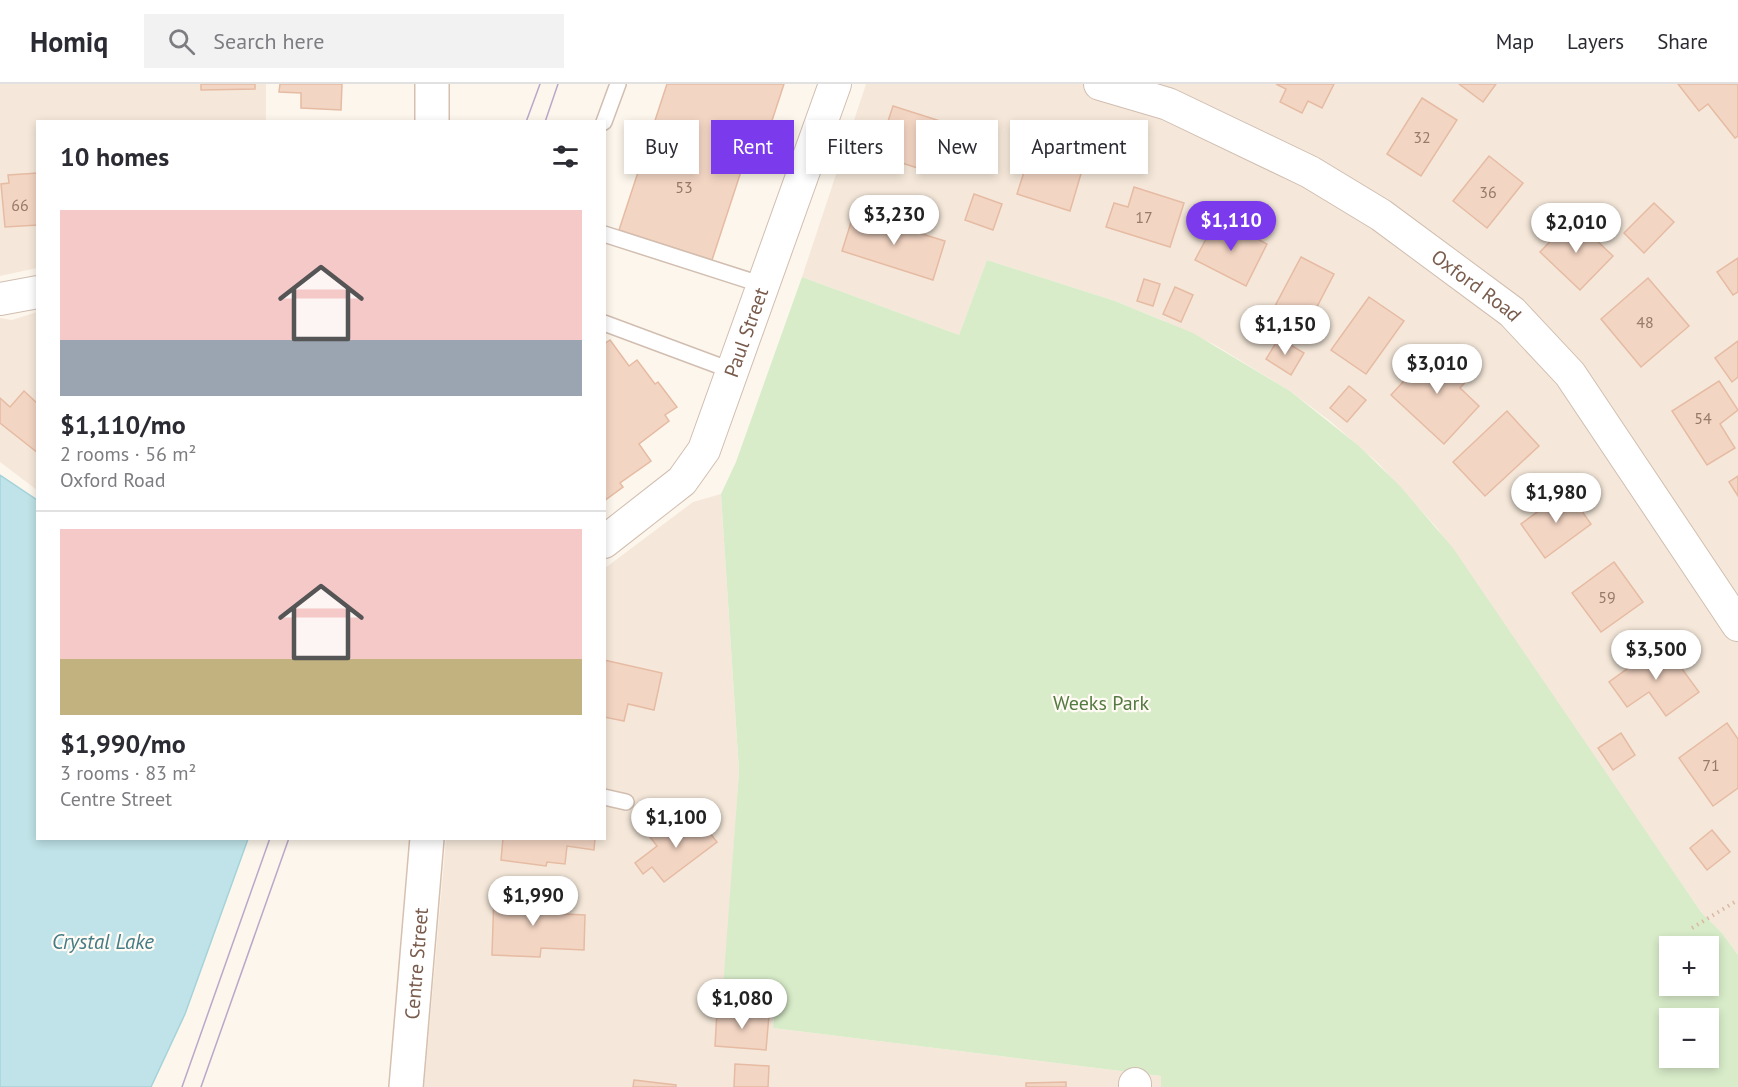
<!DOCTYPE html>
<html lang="en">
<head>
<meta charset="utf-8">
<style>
	:root { --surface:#fff; --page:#f2f2f3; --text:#2b2b33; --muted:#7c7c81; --line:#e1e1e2; --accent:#7c3aed }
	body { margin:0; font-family:"PT Sans",sans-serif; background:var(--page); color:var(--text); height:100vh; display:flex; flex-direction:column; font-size:22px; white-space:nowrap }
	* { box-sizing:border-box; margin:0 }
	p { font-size:20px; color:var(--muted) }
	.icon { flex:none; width:33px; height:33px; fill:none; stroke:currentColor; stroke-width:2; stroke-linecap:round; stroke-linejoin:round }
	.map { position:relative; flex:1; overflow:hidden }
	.panel { position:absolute; left:36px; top:36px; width:570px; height:720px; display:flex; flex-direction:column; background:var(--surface); border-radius:0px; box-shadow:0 3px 9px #0003 }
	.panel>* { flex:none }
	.guide { position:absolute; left:624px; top:36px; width:570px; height:54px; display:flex; gap:12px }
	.tools { position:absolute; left:1659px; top:852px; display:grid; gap:12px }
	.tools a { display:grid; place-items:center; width:60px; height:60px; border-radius:0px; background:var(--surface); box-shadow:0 3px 9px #0003; font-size:30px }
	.price { position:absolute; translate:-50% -51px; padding:0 14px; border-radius:21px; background:#fff; color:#222; font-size:20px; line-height:39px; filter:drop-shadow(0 2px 3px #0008) }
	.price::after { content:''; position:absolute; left:50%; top:36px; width:18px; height:14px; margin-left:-9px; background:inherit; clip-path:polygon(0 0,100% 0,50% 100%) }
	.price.active { background:var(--accent); color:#fff }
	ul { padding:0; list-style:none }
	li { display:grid; align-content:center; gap:12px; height:318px; padding:0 24px }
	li+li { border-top:2px solid var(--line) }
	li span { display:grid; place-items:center; height:186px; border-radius:0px; color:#555 }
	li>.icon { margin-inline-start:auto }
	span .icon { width:108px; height:108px; fill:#fffc; stroke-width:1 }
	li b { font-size:26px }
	h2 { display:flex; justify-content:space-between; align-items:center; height:72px; padding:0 24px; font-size:26px }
	.chip { padding:0 21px; border-radius:0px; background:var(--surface); box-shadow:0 3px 9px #0003; font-size:21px; line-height:54px }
	.chip.active { background:var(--accent); color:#fff }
	header { display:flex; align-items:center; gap:36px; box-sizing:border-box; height:84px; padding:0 30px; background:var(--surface); border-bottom:2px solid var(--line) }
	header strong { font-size:28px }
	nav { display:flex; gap:33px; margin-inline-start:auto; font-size:21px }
	.search { width:420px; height:54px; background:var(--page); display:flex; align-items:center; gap:15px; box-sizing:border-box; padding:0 21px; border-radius:0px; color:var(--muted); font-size:22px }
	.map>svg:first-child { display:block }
</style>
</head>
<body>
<header>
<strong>Homiq</strong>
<div class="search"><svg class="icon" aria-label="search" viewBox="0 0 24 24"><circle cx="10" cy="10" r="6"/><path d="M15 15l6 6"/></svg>Search here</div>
<nav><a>Map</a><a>Layers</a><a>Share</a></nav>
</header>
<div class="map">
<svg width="1738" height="1003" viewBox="0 0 1738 1003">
	<rect width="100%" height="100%" fill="#fdf6ec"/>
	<g fill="#f5e8da">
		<polygon points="0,0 266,0 266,37 38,38 37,184 0,192"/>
		<polygon points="866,0 1738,0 1738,871 1722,849 1701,828 1437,444 1378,379 1330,337 1290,307 1215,261 1162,236 1115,217 987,176 959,251 802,193"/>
		<polygon points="37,228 37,406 0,378 0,234 12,236"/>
		<polygon points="721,410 739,687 724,904 776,908 773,944 1161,992 1161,1003 424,1003 446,755 604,754 605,484 693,418"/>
	</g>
	<path fill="#d8ecc9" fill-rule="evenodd" d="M987,176L1115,217L1193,249L1290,307L1359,362L1400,402L1453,464L1701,828L1722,849L1738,871V1003H1161V992L773,944L776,908L723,904L739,687L721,410L736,378L802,193L959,251ZM1670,862H1708V902H1670ZM1670,934H1708V974H1670Z"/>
	<polygon fill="#bfe3e8" stroke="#a5d3da" stroke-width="1.5" points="0,391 37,416 38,754 248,755 185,930 151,1003 0,1003"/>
	<g fill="#f3d5c3" stroke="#e6bba3" stroke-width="1.5">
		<polygon points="201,0 255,0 255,5 201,6"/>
		<polygon points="280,0 342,0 341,26 301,24 301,9 279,8"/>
		<polygon points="667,0 784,0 764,61 751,57 712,176 619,146"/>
		<polygon points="1276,0 1334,0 1322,24 1308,17 1302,29 1280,18 1286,5"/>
		<polygon points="1459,0 1496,0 1483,18"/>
		<polygon points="1678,0 1738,0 1738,52 1735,54 1708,20 1699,27"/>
		<polygon points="1422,14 1457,36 1421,92 1387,70"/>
		<polygon points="893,22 959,43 950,69 934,64 927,87 877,71"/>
		<polygon points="1031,66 1083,83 1070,127 1017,110"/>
		<polygon points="1489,72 1523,99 1487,144 1453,117"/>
		<polygon points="38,89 38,141 5,143 1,100 9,99 8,91"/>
		<polygon points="1134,103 1184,119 1170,163 1106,143 1114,119 1128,123"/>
		<polygon points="974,110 1002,120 993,146 965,136"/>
		<polygon points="1654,119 1674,138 1644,169 1624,149"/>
		<polygon points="854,129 945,157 933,196 842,167"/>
		<polygon points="1217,134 1267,160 1246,202 1195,176"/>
		<polygon points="1573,134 1613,172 1580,206 1540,168"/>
		<polygon points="1301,173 1334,190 1308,240 1275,222"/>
		<polygon points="1738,174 1738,208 1733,211 1717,188"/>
		<polygon points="1648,194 1689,242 1641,283 1601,235"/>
		<polygon points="1144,195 1160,200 1153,222 1137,217"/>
		<polygon points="1175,203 1193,211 1181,238 1163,230"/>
		<polygon points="1369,213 1404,237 1366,290 1331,266"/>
		<polygon points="1279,254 1304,269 1291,291 1266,275"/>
		<polygon points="610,256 629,282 637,276 655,300 658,298 677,323 665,331 669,337 639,360 651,377 620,399 623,403 604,417 604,260"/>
		<polygon points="1738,257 1738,293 1732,298 1715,274"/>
		<polygon points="1436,262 1470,293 1460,304 1479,322 1444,360 1391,311"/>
		<polygon points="1719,297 1738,326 1720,340 1735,364 1707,381 1672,327"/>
		<polygon points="1349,302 1366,316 1347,338 1330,324"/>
		<polygon points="24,307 38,320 38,369 0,339 0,314 10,323"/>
		<polygon points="1507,327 1539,362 1485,412 1453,378"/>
		<polygon points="1738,392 1738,412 1729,398"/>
		<polygon points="1567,406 1591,440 1545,474 1521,440"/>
		<polygon points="1614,478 1643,518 1601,548 1572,509"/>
		<polygon points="1663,559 1699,608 1666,632 1649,608 1627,623 1609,598"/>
		<polygon points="604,576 662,589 654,626 628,620 624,637 604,633"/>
		<polygon points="1727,639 1738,655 1738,704 1713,722 1679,674"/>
		<polygon points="1621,649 1635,671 1613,686 1598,664"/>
		<polygon points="698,734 717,758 664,798 652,783 643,790 635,779 657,762 647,749 659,739 671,754"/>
		<polygon points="1712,746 1730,768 1707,786 1690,764"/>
		<polygon points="503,754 595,754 594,766 567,762 565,780 547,778 546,782 501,776"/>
		<polygon points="494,810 544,812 544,829 585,831 584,866 541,864 540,873 492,871"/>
		<polygon points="717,927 769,931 766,966 715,962"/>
		<polygon points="735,980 769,982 768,1003 734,1003"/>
		<polygon points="634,996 676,1001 676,1003 633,1003"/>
		<polygon points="1066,998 1066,1003 1026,1003 1026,999"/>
	</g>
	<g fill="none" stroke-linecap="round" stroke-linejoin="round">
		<defs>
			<g id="lane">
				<polyline points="604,38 618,0"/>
				<polyline points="604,150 763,201"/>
				<polyline points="604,239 733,287"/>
				<polyline points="604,713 626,718"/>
			</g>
			<g id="street">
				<path id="s1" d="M1100,0L1168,20L1310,88L1381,131L1512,228L1570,290L1738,541"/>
				<polyline points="0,215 38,208"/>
				<path id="s2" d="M604,458L682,397L704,366L835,0"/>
				<polyline points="1135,1003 1135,1000"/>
			</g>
			<g id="secondary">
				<polyline points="432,0 432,38"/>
				<path id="s3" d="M406,1003L427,754"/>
			</g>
		</defs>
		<use href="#lane" stroke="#d1beb0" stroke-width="18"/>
		<use href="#street" stroke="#d1beb0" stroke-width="34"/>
		<use href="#secondary" stroke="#d6c0b0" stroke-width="36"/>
		<polyline stroke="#d9b8a5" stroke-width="4" stroke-dasharray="1.5 4.5" stroke-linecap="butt" points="1692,844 1738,816"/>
		<use href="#lane" stroke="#fff" stroke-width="15"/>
		<use href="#street" stroke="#fff" stroke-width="32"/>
		<use href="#secondary" stroke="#fff" stroke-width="33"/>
		<g stroke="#b9a8c9" stroke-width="1.5">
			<polyline points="526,38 540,0"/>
			<polyline points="545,38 558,0"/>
			<polyline points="182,1003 270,754"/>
			<polyline points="201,1003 289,754"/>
		</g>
	</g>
	<g text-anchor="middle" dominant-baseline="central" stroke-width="4.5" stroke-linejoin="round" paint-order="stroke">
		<g font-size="16" fill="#987a6a">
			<text x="1422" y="53">32</text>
			<text x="684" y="103">53</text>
			<text x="1488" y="108">36</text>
			<text x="20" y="121">66</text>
			<text x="1144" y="133">17</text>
			<text x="1645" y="238">48</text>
			<text x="1703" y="334">54</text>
			<text x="1607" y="513">59</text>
			<text x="1711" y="681">71</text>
		</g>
		<g font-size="20" fill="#7a5c4d" stroke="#fffaf3">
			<text stroke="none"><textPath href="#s1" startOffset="430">Oxford Road</textPath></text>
			<text stroke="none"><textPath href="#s2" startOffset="262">Paul Street</textPath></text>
			<text stroke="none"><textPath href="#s3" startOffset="124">Centre Street</textPath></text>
		</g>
		<g font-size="20" fill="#537a41" stroke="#fffaf3">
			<text x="1101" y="619">Weeks Park</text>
		</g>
		<g font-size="21" font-style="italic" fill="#437c86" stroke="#fffaf3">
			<text x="103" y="857">Crystal Lake</text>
		</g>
	</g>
</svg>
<div class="tools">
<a>+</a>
<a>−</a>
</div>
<b class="price" style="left:894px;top:162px">$3,230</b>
<b class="price active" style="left:1231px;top:168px">$1,110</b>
<b class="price" style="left:1576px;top:170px">$2,010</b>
<b class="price" style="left:1285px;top:272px">$1,150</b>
<b class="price" style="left:1437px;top:311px">$3,010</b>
<b class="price" style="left:1556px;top:440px">$1,980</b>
<b class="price" style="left:1656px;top:597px">$3,500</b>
<b class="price" style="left:676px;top:765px">$1,100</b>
<b class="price" style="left:533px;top:843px">$1,990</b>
<b class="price" style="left:742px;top:946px">$1,080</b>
<div class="guide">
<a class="chip">Buy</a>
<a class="chip active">Rent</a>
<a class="chip">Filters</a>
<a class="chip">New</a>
<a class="chip">Apartment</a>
</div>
<section class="panel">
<h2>10 homes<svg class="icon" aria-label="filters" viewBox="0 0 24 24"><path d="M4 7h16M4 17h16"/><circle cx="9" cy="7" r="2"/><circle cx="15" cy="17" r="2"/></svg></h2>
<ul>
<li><span style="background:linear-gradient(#f6c9c9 70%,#9aa5b1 0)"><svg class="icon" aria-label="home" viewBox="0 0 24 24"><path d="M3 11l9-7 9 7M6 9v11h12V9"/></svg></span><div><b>$1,110/mo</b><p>2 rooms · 56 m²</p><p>Oxford Road</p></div></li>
<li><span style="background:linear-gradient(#f6c9c9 70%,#c2b280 0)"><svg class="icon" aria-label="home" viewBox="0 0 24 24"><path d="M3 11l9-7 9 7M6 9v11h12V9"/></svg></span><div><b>$1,990/mo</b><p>3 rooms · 83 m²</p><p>Centre Street</p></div></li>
</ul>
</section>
</div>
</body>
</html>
